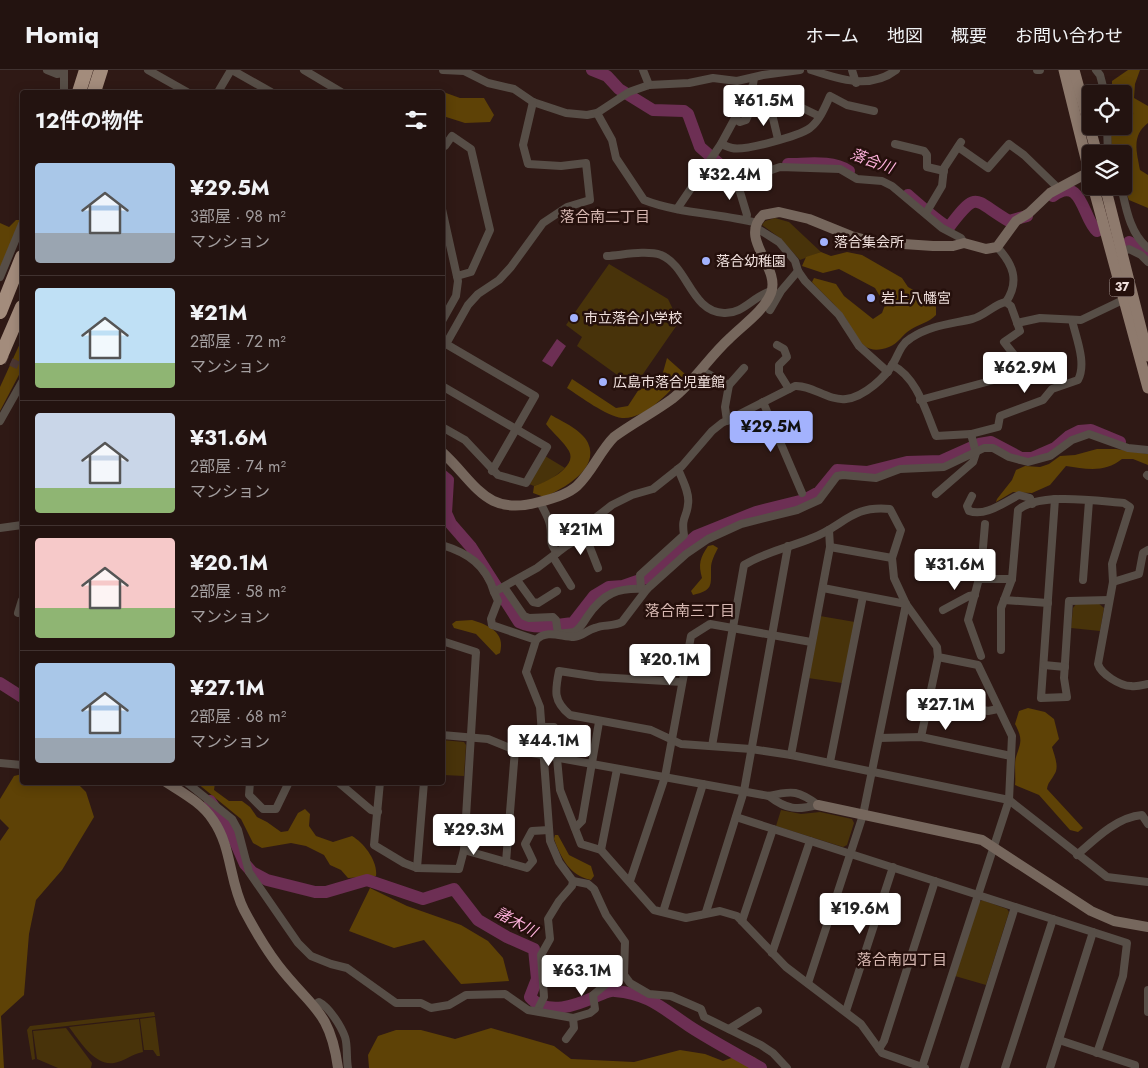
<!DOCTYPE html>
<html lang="ja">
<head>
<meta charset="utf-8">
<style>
	:root { --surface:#231310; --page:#2b1c19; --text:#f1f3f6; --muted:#a39e9f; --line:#403230; --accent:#a3b2fd }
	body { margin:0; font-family:Jost,"Noto Sans JP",sans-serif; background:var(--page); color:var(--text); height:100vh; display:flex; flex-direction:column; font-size:19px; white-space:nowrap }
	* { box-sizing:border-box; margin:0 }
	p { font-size:16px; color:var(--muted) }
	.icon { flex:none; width:28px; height:28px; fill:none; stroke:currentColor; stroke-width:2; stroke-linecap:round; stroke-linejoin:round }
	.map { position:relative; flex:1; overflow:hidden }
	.side { position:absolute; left:20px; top:20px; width:425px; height:695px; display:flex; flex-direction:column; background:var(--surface); border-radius:5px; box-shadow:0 2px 12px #0003,0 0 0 1px var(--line) }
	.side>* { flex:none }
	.tools { position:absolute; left:1082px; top:15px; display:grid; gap:10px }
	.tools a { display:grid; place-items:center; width:50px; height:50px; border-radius:5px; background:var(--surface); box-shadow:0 2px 12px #0003,0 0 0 1px var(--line); font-size:25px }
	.price { position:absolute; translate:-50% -42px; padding:0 11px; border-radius:5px; background:#fff; color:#222; font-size:16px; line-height:32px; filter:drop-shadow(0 1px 2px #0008) }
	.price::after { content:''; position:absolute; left:50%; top:30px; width:15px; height:11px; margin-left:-8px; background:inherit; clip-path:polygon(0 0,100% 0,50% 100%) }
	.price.on { background:var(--accent); color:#111 }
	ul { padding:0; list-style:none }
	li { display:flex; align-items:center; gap:15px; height:125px; padding:0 15px }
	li+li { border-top:1px solid var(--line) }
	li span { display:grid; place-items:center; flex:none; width:140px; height:100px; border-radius:5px; color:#555 }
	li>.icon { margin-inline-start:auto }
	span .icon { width:60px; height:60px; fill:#fffc; stroke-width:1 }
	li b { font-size:21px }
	h2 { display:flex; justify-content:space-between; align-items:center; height:60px; padding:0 15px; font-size:21px }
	header { display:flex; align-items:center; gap:30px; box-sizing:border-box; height:70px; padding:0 25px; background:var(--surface); border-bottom:1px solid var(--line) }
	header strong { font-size:24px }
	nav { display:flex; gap:28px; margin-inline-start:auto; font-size:18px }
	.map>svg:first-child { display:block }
</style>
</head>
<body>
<header>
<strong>Homiq</strong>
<nav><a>ホーム</a><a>地図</a><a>概要</a><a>お問い合わせ</a></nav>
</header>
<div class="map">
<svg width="1148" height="998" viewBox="0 0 1148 998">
	<rect width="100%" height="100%" fill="#2f1915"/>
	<g fill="#48330a">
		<polygon points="775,148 789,152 821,182 800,190 780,168 762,155 765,151"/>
		<polygon points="609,194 668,229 679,252 634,317 577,276 582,267 566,255"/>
		<polygon points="545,386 565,398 549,411 534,416 529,414"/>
		<polygon points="1098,533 1104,538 1100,561 1071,558 1073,538 1076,534"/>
		<polygon points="820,546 855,552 842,613 808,608"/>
		<polygon points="442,670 464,672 466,675 464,706 443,705"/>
		<polygon points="781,740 801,744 820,742 852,749 854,753 847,775 843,777 776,756"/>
		<polygon points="982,830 1007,839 1009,842 986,915 955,906 978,833"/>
		<polygon points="154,942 155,946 32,960 35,989 32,990 27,960 30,956"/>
		<polygon points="155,947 160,986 157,986 153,980 144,980 140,949"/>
		<path d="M139,949L143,982C132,984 125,991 114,993C94,996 79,970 69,957Z"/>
		<polygon points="66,958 92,993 91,998 58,998 37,989 33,961"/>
	</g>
	<g fill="#5e4206">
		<path d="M1128,0H1140L1135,14L1134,28L1148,36V53C1131,66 1137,82 1140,100L1148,105V138L1129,130L1124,116V84L1112,83L1111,66C1116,63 1121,62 1125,58C1143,44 1128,25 1112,18V11Z"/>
		<polygon points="418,19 435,19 460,28 484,28 494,45 490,52 465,53 443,46 442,22 408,22"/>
		<polygon points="16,150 20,150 0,198 0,153 9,157"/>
		<path d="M821,182L831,186L847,182L862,185L902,208L908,217L926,227L936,236V245C928,253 919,254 910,260C902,265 898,274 889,277C860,288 856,262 844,246C835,234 822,223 812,212L814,208L836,214L844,226L873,249L882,243L885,235L875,218L839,199L823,203L802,196L806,187Z"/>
		<polygon points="22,269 20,303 0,341 0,317"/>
		<path d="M667,288L685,304C672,320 645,350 622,348C606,346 581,327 567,318L572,309L616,338L628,336L643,313L662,306Z"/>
		<path d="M551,345C563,352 582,360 588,373C600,399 563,419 544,427L533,423L534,416C545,413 578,397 569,381C564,372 553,363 546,354Z"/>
		<path d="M1097,379H1116L1148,384V395L1133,389H1122C1105,403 1086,399 1066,396L1050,415L1032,423L1013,422L996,432L997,429L1012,410L1016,400L1025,396L1040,397L1049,394L1060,386L1075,385Z"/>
		<path d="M713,475L718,478C715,484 711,491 711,498C711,516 713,520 693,525L691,521L702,508C698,494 700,488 708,476Z"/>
		<path d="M472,550C488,555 506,562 500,583L496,585L476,564L454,558L452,554L456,551Z"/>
		<path d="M1028,638L1045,642L1054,649L1059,669L1052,677C1054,685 1060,697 1054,705C1051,711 1048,712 1047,719L1083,758L1078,762L1070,760L1039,725L1015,715C1016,707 1014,694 1016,687C1021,672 1023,669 1015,654L1019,641Z"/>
		<polygon points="22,704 22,712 77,713 86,722 94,747 62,800 36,830 29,864 24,925 1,946 4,998 0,998 0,771 9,758 0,749 0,729 14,706"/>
		<path d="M197,713H215L214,720L229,731H242L250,737L257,747L267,752L281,762L288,761L298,743L305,739L310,744L309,756L316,766L333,772L352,766C364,773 378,791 376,806L348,808L341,800L330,795L324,785L306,776L291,773L262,778L253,773L241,749Z"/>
		<path d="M555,765H558L569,785L591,796L594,806L591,810C570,806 561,788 554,769Z"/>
		<polygon points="370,818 407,836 461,855 488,871 503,888 509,911 461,914 424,870 394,878 349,861"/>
		<polygon points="491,958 554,976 571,989 634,992 680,980 705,984 723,991 745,983 756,988 759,998 369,998 368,985 378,966 396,960 421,960 455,969"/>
	</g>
	<polygon fill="#6d2f54" points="557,269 566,276 552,297 542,291"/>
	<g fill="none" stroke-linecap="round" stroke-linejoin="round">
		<g stroke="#6d2f54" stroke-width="12">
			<polyline points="592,0 607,6 619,19 653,40 684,41 688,44 700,77 733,106 737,108 755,103"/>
			<path d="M788,94C809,94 831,90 849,101"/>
			<path d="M908,125C916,132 942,155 949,157C978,119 973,130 1009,151L1027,146"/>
			<path d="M1053,126C1082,104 1083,150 1097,161"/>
			<polyline points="1129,172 1148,183"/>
			<path d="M442,405L448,410L446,443L451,454L471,477L519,552C536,560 555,555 573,553L594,526L609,517L623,516L646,508L696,466L756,442L804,430L819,422L837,400L867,402L907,392L941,391L979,374L991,372L1021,388H1032L1055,378L1069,366L1079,361L1091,360L1120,372"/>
			<polyline points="0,613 22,627"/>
			<path d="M210,731L230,760L245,794L252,802L267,810L315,822H326L367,810L423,829L454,819L478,850L507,867L534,879L537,909L530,927C547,947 577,935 597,926C603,924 609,920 615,921C649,924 662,938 689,956C712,971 737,984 761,998"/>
		</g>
		<polyline stroke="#4c3733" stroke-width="8" stroke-dasharray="8 4" stroke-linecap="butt" points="0,287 22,297"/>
		<g stroke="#574e47" stroke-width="8">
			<polyline points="47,0 57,4 64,3"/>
			<polyline points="148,0 187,22"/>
			<polyline points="232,0 271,22"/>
			<polyline points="304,0 341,22"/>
			<polyline points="443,0 464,1 488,13 514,19 533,32 566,43 587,45 597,43 629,22 649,15 689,13 713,8 737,11 763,5 800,0"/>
			<polyline points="643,0 649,15"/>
			<path d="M811,0C838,9 870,20 896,0"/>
			<polyline points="852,0 856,13"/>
			<polyline points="1037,0 1040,0"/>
			<polyline points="1096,0 1100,5 1105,24"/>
			<polyline points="64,22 64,0"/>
			<polyline points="218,22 231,0"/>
			<polyline points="793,25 796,35 819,46"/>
			<polyline points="771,40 778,69"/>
			<path d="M597,43L612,70L616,88L644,130C680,144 720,143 757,153"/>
			<polyline points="735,49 740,52 746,50 756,28"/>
			<polyline points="1107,56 1108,84"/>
			<path d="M721,74C724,75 728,77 732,78C745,81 799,66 810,58C820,50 825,37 830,26L847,35L874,41"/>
			<polyline points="895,74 924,81 927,85 927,97 944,101"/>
			<polyline points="442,75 445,76 452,66 471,79 490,160 471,202 457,206"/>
			<polyline points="958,77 988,98 1009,74 1024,85 1057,117"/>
			<polyline points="697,111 724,103 737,112 780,97 840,99 857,109 882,111 892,116 942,158 961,168 964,173"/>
			<polyline points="737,112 747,145 746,150"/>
			<path d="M1121,116C1126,138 1130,164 1148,178"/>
			<polyline points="442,139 458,211 456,226 442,251"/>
			<polyline points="677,139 721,74 753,15 754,8"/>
			<polyline points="926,143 942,116 944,98 961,72"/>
			<polyline points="755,157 779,172 795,191 798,201 805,211 839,245 859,276 888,302"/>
			<path d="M997,177C1013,194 1020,211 1006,232"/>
			<polyline points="1119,183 1129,179 1141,185 1148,192"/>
			<path d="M607,186C623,185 646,180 661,185C688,196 691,242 724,243C744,244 754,225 772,221"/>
			<polyline points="0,207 22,154"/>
			<polyline points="770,240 781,221 798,201"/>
			<polyline points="1017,253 1040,248 1081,250 1125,229"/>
			<polyline points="777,275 784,279 787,287 779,295 779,303 789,319"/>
			<path d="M892,295C917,307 926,342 936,366L971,364L998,357L1000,346L1043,330L1052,319L1078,310C1087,293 1076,268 1072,250"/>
			<polyline points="701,300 729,315 725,337 727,351"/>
			<polyline points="729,315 744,298"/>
			<polyline points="442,316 547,377 526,413 498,405 465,370 442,357"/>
			<polyline points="763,332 802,423"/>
			<polyline points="0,351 22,312"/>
			<polyline points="492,401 535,326 446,274 468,235 478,224 499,210 511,197 543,153 567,137 590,130 586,93 561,96 528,94 523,75 533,32"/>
			<polyline points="1147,405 1148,406"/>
			<polyline points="936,424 973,392 976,383 971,364"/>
			<path d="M972,426L967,436L969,441C986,447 1004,432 1019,425L1030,428L1032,434"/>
			<polyline points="1055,429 1041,628 1067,627 1064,608 1069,531 1109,530"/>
			<path d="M540,432C543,439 549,448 550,455C553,469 547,469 557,483"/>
			<polyline points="0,458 22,455"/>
			<polyline points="585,465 598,498"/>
			<path d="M442,475C468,483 486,495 494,522L537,498L566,476L585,465L594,449L612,435L632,425L653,419L682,396L712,361L722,353L795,316C812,315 828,331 846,329C864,327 886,307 894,292C899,283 901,274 911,268C931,255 951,254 972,249C985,246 994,234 1006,232L1011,236L1020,261L1004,272L1015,286L1016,304L920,330"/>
			<polyline points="830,477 892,488"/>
			<polyline points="553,487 571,516"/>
			<polyline points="980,509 1012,509"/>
			<polyline points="517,510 533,532 538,533 557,521"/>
			<polyline points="1083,510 1089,431"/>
			<polyline points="1113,512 1139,504 1143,483 1148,480"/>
			<path d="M504,517L524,546L529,548L553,547L556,550L558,564C563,563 570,563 574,562C580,559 584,552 587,547C603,523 618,517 647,519"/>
			<path d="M641,519L640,505L684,465C681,446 687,448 688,434C690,423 682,409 678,399"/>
			<polyline points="494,522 498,531 491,549 492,555 536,570 526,602 540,637 550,771 559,792 573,811 572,816 559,831 548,849 550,869 541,885 544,927 537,941"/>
			<polyline points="1004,530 1048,533"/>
			<polyline points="943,540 969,526 975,525"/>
			<polyline points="18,543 22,530"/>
			<path d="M536,570C547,559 561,567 574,567C582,567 587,560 595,558C604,554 613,557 622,552L647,519L686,484L708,469L741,454L797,440L819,430L837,406L843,405L876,408L900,399L944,397L984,378H993L1009,387L1028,392L1050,386L1072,370L1089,364L1128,378L1148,380"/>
			<path d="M1001,580V538L1012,509L1018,440C1039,422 1097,431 1124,433L1130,437L1112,494L1113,512L1098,594C1101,604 1120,616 1131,616C1137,617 1143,615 1148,614"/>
			<polyline points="981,586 968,550 981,501 985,454"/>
			<polyline points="1044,595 1065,597"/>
			<path d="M682,612L598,607L559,601C555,621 553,631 570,645L651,660L681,674L751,679L791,685L1009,730L1107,807L1148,812"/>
			<polyline points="930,629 988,641 998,639"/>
			<polyline points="541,657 554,657 560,720 581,774 601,780 654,840 686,848 720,841 737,846 786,897 861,954 882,983 925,998"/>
			<path d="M442,665L488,669L515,680L769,726C793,720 799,721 818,735"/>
			<polyline points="921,667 938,587"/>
			<polyline points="879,668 921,667 1011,686"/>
			<path d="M712,676L744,495C767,481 788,478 812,468C844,456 851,435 890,439L901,460L892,488L894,508L906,534L937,577L938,587L978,595L1012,666L1009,730L922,997"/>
			<polyline points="791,685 830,477 829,460"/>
			<polyline points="830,692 863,526"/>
			<polyline points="0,693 22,695"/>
			<polyline points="186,712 232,749 238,760 249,802 298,873 311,886 331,894 347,898 396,933 421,933 431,938 449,935 466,925 505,924 528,940 573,948 590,943 595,939 593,925 611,910 624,905"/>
			<polyline points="250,712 249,725 263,739 276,739 289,712"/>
			<polyline points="338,712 371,740 378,742"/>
			<polyline points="380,712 374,775 404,793 417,798 459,799 464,780 476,582 442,571"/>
			<path d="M769,726C787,740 797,740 818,735"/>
			<polyline points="736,747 1127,873 1123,906 1097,983"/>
			<polyline points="575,758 582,751 599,652"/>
			<polyline points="464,780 527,798 533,791 525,774 532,761 549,760"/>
			<polyline points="601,780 617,699"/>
			<path d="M1077,785C1095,769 1117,747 1142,745L1148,754"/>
			<polyline points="506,792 515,680"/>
			<polyline points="417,798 424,712"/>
			<polyline points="573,811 588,814 594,819 606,845 625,872 624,905 630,913 649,924 671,926 701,939 704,947 761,975 773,983 787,998"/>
			<polyline points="630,811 665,707 691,566 710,554 811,572"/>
			<polyline points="663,842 703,714"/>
			<polyline points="706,842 744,721 788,476"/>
			<polyline points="742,851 773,759"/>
			<polyline points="772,883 810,771"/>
			<polyline points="808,913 863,745 906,534 823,518"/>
			<polyline points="1148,920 1148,942"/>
			<path d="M314,935L319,932C329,937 341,956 345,967C348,976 346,988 348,998"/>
			<polyline points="846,941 893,797"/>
			<polyline points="729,959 758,941"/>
			<polyline points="566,969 574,958 573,948"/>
			<polyline points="1059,970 1135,995 1135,998"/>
			<polyline points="879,979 884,971 935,811"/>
			<polyline points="964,998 1015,837"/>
			<polyline points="1005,998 1053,849"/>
			<polyline points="1050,998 1093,862"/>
		</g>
		<g stroke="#76675d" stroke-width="10">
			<path d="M442,382C476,413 485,447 539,432C552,429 567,425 577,416C592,402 600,381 614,367C633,353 653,343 672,329C694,312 709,287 730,268C743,255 764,241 771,223C781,197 738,169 763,145L779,142L809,149L851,166L874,172L933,176H953L964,173L986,179L997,177L1016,151L1029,143L1050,123L1091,101"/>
			<path d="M166,712C183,723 202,733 213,750C232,777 229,811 244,840C254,859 265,878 278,895C311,938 330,939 338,998"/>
			<polyline points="818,735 982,770 1091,841 1114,851 1148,857"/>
		</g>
		<g stroke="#8e7a6d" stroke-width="11">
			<polyline points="1064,0 1091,109"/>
			<polyline points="1074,0 1097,84"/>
			<polyline points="1093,116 1148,318"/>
			<polyline points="1105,116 1148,286"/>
		</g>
		<g stroke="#a38c7c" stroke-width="14">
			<polyline points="79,22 86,0"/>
			<polyline points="94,22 101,0"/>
			<polyline points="0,242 22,187"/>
			<polyline points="0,288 22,237"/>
		</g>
	</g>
	<g fill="#a3b2fd" stroke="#25100c" stroke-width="2">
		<circle cx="824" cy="172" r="5"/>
		<circle cx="706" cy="191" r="5"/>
		<circle cx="871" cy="228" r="5"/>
		<circle cx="574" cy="248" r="5"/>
		<circle cx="603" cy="312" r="5"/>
	</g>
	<g text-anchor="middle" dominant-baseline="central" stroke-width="5" stroke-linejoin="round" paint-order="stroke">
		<rect fill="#25100c" stroke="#b3a29e" stroke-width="1" x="1109.5" y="207.5" width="25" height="19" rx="4"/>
		<g font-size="12" font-weight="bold" fill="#f0e0dd">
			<text x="1122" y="217">37</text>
		</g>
		<g font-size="14" fill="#f0e0dd" stroke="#25100c" text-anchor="start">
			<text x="834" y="172">落合集会所</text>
			<text x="716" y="191">落合幼稚園</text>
			<text x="881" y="228">岩上八幡宮</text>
			<text x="584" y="248">市立落合小学校</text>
			<text x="613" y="312">広島市落合児童館</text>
		</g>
		<g font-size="15" font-style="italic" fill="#ffb2dd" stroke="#25100c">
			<text transform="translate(872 91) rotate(20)">落合川</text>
			<text transform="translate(516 852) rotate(28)">諸木川</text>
		</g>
		<g font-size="15" fill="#d7b8b2" stroke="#25100c">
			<text x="605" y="147">落合南二丁目</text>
			<text x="690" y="541">落合南三丁目</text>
			<text x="902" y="890">落合南四丁目</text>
		</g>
	</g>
</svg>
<div class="tools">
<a><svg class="icon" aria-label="locate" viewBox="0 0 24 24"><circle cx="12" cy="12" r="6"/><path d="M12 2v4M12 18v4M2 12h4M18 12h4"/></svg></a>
<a><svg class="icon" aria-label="layers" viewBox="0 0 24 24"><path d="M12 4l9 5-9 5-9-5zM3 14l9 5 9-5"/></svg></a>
</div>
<b class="price" style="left:764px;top:57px">¥61.5M</b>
<b class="price" style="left:730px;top:131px">¥32.4M</b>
<b class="price" style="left:1025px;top:324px">¥62.9M</b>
<b class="price on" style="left:771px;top:383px">¥29.5M</b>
<b class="price" style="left:581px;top:486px">¥21M</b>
<b class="price" style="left:955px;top:521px">¥31.6M</b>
<b class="price" style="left:670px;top:616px">¥20.1M</b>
<b class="price" style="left:946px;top:661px">¥27.1M</b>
<b class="price" style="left:549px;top:697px">¥44.1M</b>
<b class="price" style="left:474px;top:786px">¥29.3M</b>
<b class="price" style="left:860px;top:865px">¥19.6M</b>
<b class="price" style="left:582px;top:927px">¥63.1M</b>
<section class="side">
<h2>12件の物件<svg class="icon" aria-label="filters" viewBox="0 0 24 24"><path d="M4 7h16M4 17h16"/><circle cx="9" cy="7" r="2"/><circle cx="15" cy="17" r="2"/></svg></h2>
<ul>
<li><span style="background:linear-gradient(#a9c7e8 70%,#9aa5b1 0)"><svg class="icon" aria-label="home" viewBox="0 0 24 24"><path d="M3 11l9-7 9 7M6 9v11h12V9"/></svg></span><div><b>¥29.5M</b><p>3部屋 · 98 m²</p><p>マンション</p></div></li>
<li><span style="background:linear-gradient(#bfe0f5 75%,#8fb573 0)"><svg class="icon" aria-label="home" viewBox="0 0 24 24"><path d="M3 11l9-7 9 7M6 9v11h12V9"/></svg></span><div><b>¥21M</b><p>2部屋 · 72 m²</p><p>マンション</p></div></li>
<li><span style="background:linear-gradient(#c9d6e8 75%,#8fb573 0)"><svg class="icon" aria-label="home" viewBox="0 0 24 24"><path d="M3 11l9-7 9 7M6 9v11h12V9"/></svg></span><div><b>¥31.6M</b><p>2部屋 · 74 m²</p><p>マンション</p></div></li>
<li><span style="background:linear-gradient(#f6c9c9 70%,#8fb573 0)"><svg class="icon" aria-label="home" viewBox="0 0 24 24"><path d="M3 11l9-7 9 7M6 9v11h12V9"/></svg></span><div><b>¥20.1M</b><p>2部屋 · 58 m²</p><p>マンション</p></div></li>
<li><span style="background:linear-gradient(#a9c7e8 75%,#9aa5b1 0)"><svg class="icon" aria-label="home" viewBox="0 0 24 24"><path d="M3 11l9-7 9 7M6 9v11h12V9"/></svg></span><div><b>¥27.1M</b><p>2部屋 · 68 m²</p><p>マンション</p></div></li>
</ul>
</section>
</div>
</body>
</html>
